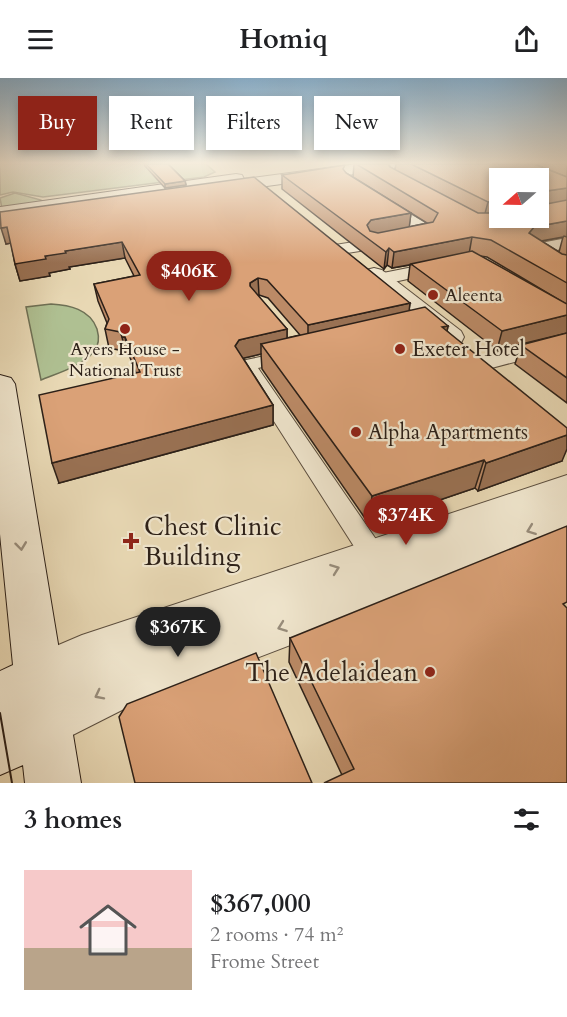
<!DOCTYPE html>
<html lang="en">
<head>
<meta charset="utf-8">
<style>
	:root { --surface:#fff; --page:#f2f2f2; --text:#202124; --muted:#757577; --line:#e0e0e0; --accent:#8f2418 }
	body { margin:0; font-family:Cardo,serif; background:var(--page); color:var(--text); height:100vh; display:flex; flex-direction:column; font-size:22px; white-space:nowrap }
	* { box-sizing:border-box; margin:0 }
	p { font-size:20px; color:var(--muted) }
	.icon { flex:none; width:33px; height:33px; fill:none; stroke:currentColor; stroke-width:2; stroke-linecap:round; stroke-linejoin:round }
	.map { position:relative; height:705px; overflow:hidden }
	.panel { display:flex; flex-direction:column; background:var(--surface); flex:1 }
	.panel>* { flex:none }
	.hud { position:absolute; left:18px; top:18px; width:531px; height:54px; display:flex; gap:12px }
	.needle { width:39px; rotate:250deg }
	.fabs { position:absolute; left:489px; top:90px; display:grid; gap:12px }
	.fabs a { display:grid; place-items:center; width:60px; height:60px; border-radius:0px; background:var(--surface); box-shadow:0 3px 9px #0003; font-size:30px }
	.price { position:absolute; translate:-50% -51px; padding:0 14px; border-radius:21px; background:var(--accent); color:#fff; font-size:20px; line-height:39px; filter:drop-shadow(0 2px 3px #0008) }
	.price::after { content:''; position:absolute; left:50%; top:36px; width:18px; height:14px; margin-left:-9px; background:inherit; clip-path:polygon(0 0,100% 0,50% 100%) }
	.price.active { background:#222; color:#fff }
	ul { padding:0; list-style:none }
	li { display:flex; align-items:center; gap:18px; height:150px; padding:0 24px }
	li+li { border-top:2px solid var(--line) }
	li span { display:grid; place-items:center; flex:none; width:168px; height:120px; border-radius:0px; color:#555 }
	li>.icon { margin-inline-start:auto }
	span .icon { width:72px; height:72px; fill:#fffc; stroke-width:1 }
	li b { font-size:26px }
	h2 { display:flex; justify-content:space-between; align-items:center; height:72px; padding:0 24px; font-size:26px }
	.tag { padding:0 21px; border-radius:0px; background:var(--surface); box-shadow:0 3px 9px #0003; font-size:21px; line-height:54px }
	.tag.active { background:var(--accent); color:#fff }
	header { display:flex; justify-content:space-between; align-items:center; height:78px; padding:0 24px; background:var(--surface); font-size:27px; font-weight:700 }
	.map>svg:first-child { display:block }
</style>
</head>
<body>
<header><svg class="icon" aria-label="menu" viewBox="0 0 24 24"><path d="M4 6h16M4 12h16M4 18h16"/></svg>Homiq<svg class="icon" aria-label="share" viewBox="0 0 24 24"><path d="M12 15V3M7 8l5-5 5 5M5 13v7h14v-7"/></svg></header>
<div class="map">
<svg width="567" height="705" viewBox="0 0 567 705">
	<rect width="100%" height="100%" fill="#e8d8b4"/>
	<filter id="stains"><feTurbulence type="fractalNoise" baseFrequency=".00333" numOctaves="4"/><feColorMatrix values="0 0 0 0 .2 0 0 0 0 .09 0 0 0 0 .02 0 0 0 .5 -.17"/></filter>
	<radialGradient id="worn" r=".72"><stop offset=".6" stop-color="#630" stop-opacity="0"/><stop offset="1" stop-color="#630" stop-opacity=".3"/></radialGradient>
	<g fill="#afc092" stroke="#6e7055" stroke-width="1.5">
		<polygon points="0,86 206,86 215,94 204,99 43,119 13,114 0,117"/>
		<polygon points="15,115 41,122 42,126 2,131 0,120"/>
		<path d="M51,226C69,227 90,231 97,251C99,258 100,266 94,273C83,288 58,295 41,302L26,229Z"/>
	</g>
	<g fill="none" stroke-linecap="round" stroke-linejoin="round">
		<defs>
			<polygon id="pedestrian" points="289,273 295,274 298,278 295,282 258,290 382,470 386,477 382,484 373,487 364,484 238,287 241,283"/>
			<g id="minor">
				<polygon points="380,118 432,149 434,152 430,158 402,165 396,164 394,160 396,156 415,152 375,125 373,122 375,119"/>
				<polygon points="567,160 567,170 552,173 564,182 561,186 549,186 527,171 530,167"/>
				<polygon points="360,163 366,164 369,168 366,172 341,176 335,175 332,171 335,167"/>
				<polygon points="443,183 449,184 452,188 449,192 380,207 373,205 371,201 373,197"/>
				<polygon points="567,256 567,270 484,292 476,290 472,285 476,280"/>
			</g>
			<g id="tertiary">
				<polygon points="374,190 382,192 461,253 464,259 461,265 451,267 441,265 366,202 363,197 366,192"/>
				<polygon points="567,397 567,454 353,543 126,630 43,672 25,664 17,646 25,628 35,622 21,617 13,600 21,583 82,557"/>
			</g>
			<g id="secondary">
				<polygon points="357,86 400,86 392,91 216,115 208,110 0,141 0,129 236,96 242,97 244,101"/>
				<polygon points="0,297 11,300 15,306 81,705 25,705 23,687 0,697 0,593 13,587 0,456"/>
			</g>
		</defs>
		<use href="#pedestrian" stroke="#5b4e3f" stroke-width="2"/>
		<use href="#minor" stroke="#5b4e3f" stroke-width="2"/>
		<use href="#tertiary" stroke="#5b4e3f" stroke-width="2"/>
		<use href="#secondary" stroke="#2c2018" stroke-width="2"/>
		<use href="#pedestrian" fill="#f0e6ce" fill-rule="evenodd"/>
		<use href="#minor" fill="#f0e6ce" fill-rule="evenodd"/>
		<use href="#tertiary" fill="#f0e6ce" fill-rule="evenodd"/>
		<use href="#secondary" fill="#f0e6ce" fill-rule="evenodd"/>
		<polyline stroke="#2c2018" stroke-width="2" points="0,635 12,705"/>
	</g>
	<g fill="#bb8a66" stroke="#2c2018" stroke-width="1.5" fill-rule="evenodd">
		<polygon points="144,86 168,86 185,103 186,107 165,110 145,88"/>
		<path d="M354,86H389L390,89L395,92L396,86H534L567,99V255L497,272L408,203L410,187L392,190L387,187L384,191L282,111V97L344,93L346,95L411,135L409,149L427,145L353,99ZM500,100H538V140H500ZM563,159L559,174L541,163ZM480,178L487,179L566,226Z"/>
		<polygon points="535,86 567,86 567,99"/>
		<path d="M0,134L410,225L409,232L448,248L447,253L562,383L478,413L475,410L369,446L262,291L261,276L243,280L273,327V347L59,405L136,295L129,277L126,278L124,273L109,270L105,251L107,245L98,223L94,206L134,198L125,180L69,189L70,191L49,195L50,198L20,203L15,186L11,165L6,166ZM259,217L268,220L300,257L287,260V251L258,218Z"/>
		<polygon points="567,255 567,325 515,286 521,267"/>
		<polygon points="290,560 567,705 342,697 289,584"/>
	</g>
	<g fill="#997153" stroke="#2c2018" stroke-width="1.5">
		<polygon points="185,103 186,107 165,110 165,106"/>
		<polygon points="567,110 567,124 538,128 540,114"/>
		<polygon points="500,121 500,136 484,139 488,124"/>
		<polygon points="411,135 409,151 370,158 367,147 371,142"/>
		<polygon points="567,143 567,159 564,158 563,159 530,165 529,155 534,149"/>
		<polygon points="7,149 12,165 6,166 1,150"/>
		<polygon points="472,159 469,176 392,190 394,174"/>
		<polygon points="122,164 125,180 69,189 70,191 49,195 50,198 20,203 15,186 65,173"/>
		<polygon points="389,170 387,187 384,191 386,174"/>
		<polygon points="258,200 259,217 251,222 250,205"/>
		<polygon points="410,225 408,242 308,266 308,247"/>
		<polygon points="567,237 567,255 497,272 502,253"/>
		<polygon points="448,248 443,273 442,249"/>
		<polygon points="287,251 287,270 261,266 261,276 240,281 235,268 239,262"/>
		<polygon points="122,259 125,259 129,277 126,278"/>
		<polygon points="273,327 273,347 59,405 52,385"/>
		<polygon points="567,357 567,371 562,383 478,413 486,385"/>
		<polygon points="484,382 475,410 369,446 372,418"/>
	</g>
	<g fill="#daa177" stroke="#2c2018" stroke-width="1.5">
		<polygon points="146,86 168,86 185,103 165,106"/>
		<polygon points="356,86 388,86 390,89 478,135 500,135 500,140 538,140 538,100 500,100 500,121 488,124 411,86 534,86 567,99 567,110 540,114 541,127 567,122 567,143 534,149 529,155 562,176 567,177 567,205 491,162 472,159 394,174 389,170 386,174 282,97 345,87 343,91 346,95 411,135 371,142 367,147 370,153 378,155 433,144 438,135"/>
		<polygon points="254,99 410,225 308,247 267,202 258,200 250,205 250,208 287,251 239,262 235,268 273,327 52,385 39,317 140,294 125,259 122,259 120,254 105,251 109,241 94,206 140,197 122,164 65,173 66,175 45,178 46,181 15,186 7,149 1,150 0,134"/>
		<polygon points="472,173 567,226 567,237 502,253 411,186"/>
		<polygon points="425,229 448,248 442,249 567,350 567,357 486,385 484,382 372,418 261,266"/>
		<polygon points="567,255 567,300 521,267"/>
		<polygon points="567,448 567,524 563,526 567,530 567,705 324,705 354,691 290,560"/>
		<polygon points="256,575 312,705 135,705 119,639 127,626"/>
	</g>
	<defs><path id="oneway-chevron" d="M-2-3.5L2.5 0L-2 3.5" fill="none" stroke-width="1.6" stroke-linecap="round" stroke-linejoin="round" transform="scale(1.5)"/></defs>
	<g stroke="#988d7c">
		<use href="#oneway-chevron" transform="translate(531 452) rotate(159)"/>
		<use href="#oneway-chevron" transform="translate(21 468) rotate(83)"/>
		<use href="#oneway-chevron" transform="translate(335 491) rotate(-20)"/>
		<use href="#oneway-chevron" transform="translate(282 549) rotate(160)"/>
		<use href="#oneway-chevron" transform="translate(99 617) rotate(153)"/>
	</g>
	<linearGradient id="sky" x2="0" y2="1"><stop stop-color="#8ab5d5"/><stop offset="0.46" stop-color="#f5eddd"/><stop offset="1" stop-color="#f5eddd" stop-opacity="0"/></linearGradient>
	<rect width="567" height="185" fill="url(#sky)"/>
	<g fill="#8f2418" stroke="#f0e6ce" stroke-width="2">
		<circle cx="433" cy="217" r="6"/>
		<circle cx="125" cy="251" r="6"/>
		<circle cx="400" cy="271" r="6"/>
		<circle cx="356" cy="354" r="6"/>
		<path d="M128 454h6v6h6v6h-6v6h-6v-6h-6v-6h6z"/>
		<circle cx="430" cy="594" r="6"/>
	</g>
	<g text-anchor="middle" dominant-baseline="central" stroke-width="4.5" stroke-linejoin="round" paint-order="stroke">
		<g font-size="18" fill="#2c2018" stroke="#f0e6ce" text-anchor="start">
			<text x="445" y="217">Aleenta</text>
			<text x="125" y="271" text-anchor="middle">Ayers House -<tspan x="125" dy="21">National Trust</tspan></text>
		</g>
		<g font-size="21" fill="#2c2018" stroke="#f0e6ce" text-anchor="start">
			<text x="412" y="271">Exeter Hotel</text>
			<text x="368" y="354">Alpha Apartments</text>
		</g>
		<g font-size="26" fill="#2c2018" stroke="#f0e6ce" text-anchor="start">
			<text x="144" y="448">Chest Clinic<tspan x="144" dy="30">Building</tspan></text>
			<text x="418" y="594" text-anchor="end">The Adelaidean</text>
		</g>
	</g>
	<rect width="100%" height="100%" filter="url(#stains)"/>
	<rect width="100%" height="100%" fill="url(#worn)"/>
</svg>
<div class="fabs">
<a><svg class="needle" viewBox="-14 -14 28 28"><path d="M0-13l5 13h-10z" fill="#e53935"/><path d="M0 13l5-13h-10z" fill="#757577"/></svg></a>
</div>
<b class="price" style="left:189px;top:224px">$406K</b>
<b class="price" style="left:406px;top:468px">$374K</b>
<b class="price active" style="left:178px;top:580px">$367K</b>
<div class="hud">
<a class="tag active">Buy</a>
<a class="tag">Rent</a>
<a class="tag">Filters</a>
<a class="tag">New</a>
</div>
</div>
<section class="panel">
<h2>3 homes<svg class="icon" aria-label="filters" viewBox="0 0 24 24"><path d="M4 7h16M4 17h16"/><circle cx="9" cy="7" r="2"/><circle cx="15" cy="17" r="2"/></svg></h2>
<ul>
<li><span style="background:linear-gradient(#f6c9c9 65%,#b9a48a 0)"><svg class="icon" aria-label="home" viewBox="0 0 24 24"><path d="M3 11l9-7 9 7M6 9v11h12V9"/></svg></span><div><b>$367,000</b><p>2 rooms · 74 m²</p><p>Frome Street</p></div></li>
</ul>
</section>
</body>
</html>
